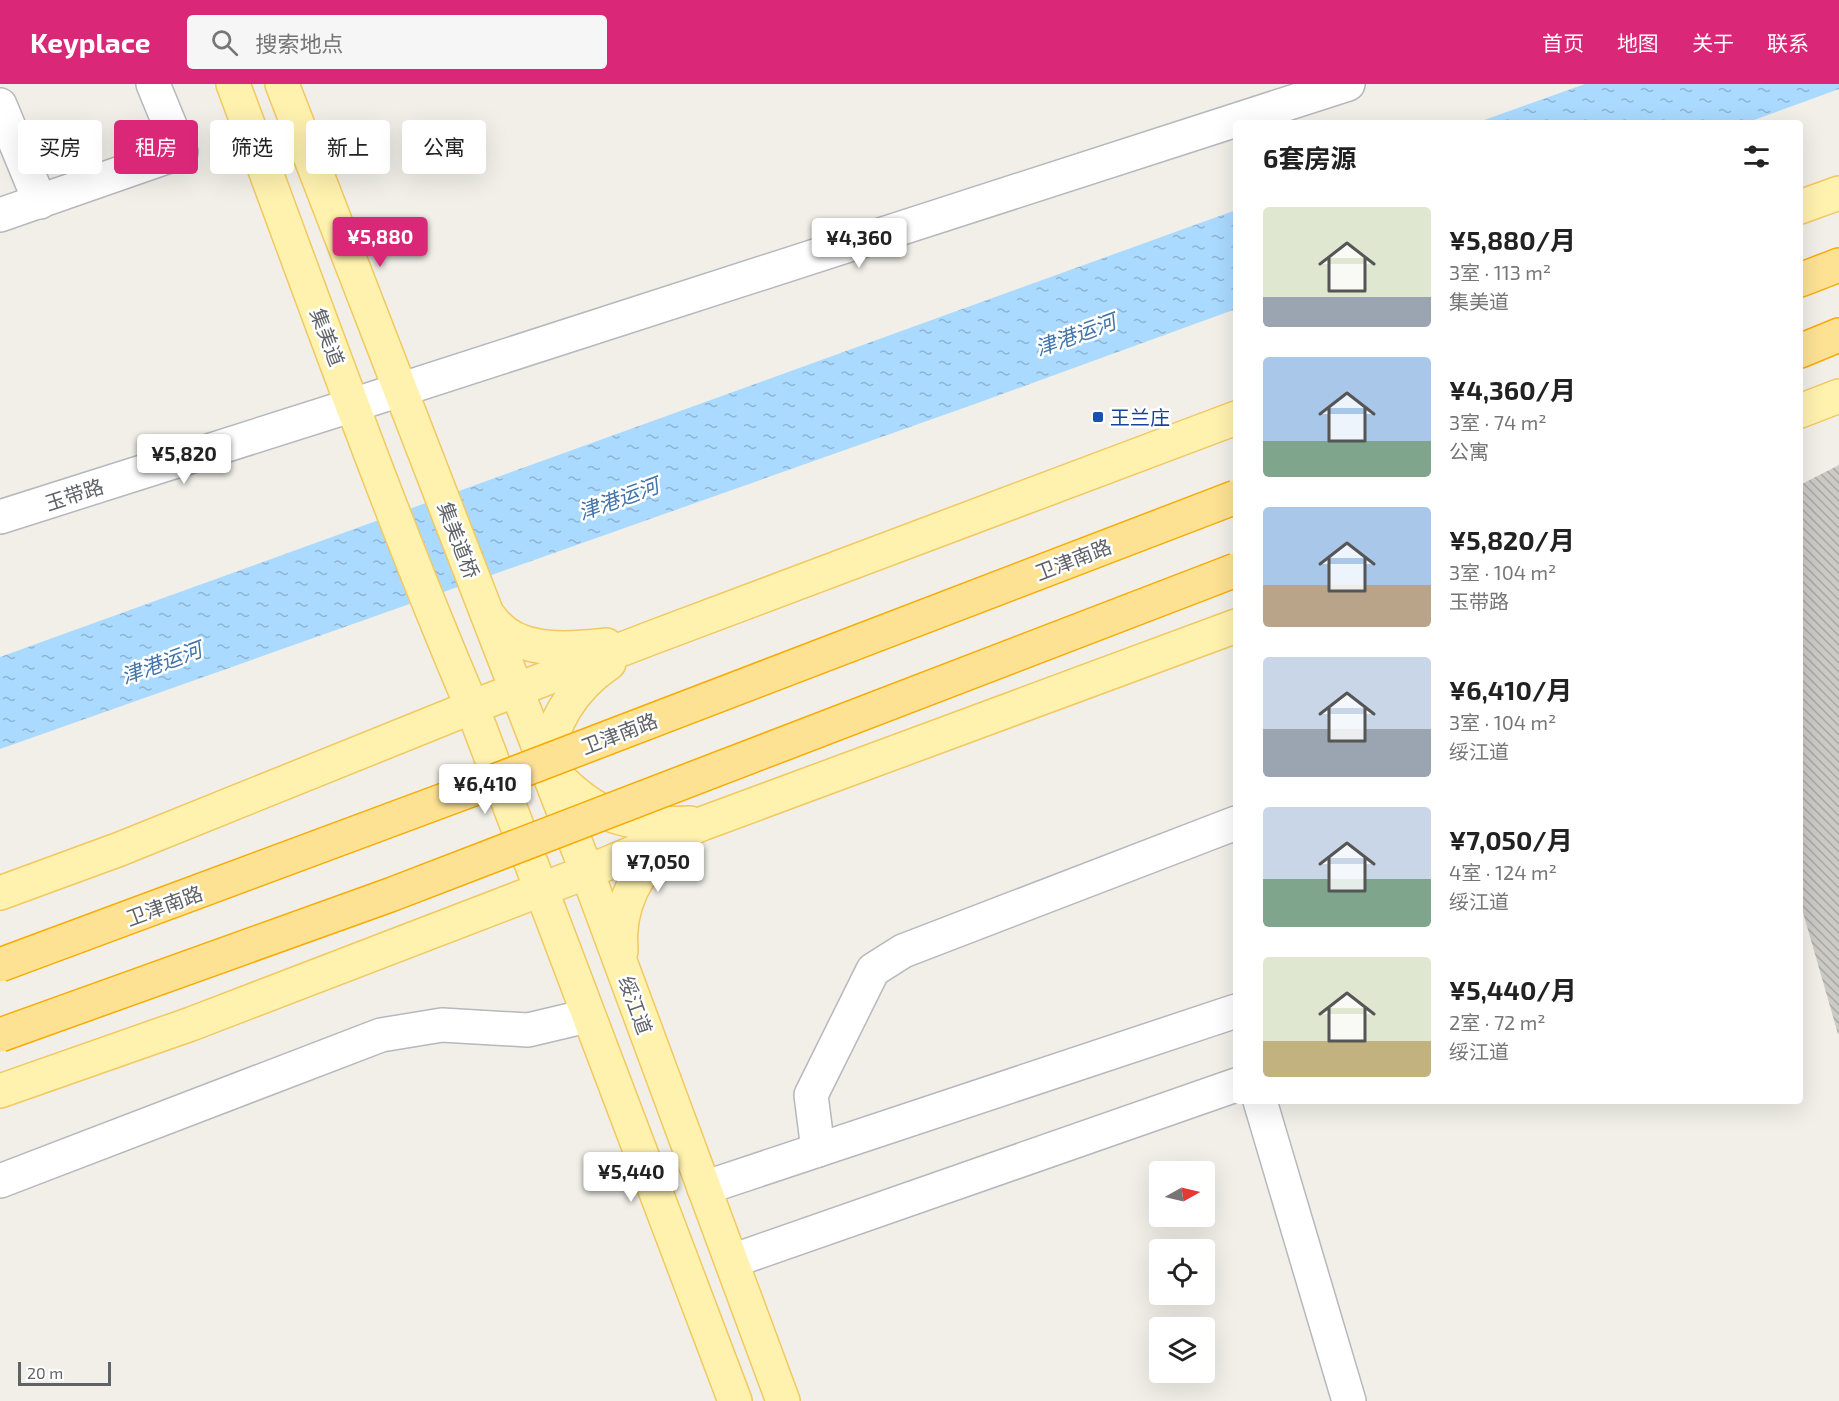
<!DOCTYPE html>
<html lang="zh">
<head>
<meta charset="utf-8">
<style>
	:root { --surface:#fff; --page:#f6f6f6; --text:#222; --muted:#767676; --accent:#db2777 }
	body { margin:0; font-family:"Exo 2","Noto Sans SC",sans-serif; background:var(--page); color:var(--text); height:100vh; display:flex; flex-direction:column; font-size:22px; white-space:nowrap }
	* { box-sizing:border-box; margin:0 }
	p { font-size:20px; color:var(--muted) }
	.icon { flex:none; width:33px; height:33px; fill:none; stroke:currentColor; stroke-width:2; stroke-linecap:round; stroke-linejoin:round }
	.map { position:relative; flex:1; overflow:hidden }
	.panel { position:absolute; left:1233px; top:36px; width:570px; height:984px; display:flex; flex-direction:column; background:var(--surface); border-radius:6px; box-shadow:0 6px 24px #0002 }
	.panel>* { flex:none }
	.banner { position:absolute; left:18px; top:36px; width:570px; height:54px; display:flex; gap:12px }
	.needle { width:39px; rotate:82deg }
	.fabs { position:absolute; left:1149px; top:1077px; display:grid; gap:12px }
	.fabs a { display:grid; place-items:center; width:66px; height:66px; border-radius:6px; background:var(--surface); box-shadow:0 6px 24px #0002; font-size:30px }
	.scale { position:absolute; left:18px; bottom:15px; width:93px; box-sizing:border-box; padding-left:6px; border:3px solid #5f6368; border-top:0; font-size:16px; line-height:21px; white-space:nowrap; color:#5f6368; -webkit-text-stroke:4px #fff; paint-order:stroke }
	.price { position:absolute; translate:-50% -51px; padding:0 14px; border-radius:6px; background:#fff; color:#222; font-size:20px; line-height:39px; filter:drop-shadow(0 2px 3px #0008) }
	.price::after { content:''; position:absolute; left:50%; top:36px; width:18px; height:14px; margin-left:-9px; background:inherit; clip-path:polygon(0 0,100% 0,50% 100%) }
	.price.selected { background:var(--accent); color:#fff }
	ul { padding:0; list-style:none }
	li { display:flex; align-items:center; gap:18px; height:150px; padding:0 30px }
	li span { display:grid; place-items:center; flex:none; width:168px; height:120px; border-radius:6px; color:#555 }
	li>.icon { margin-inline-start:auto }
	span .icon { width:72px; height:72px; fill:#fffc; stroke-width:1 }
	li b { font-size:26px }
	h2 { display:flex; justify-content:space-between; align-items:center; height:72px; padding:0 30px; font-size:26px }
	.chip { padding:0 21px; border-radius:6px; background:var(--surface); box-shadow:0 6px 24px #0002; font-size:21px; line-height:54px }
	.chip.selected { background:var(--accent); color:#fff }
	header { display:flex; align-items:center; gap:36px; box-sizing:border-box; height:84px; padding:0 30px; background:var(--accent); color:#fff }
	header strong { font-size:28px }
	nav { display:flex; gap:33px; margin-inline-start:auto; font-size:21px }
	.search { width:420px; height:54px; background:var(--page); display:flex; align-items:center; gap:15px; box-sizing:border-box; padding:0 21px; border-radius:6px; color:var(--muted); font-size:22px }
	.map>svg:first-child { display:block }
</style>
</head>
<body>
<header>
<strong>Keyplace</strong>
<div class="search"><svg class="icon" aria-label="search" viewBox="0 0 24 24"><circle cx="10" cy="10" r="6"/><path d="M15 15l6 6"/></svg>搜索地点</div>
<nav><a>首页</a><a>地图</a><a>关于</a><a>联系</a></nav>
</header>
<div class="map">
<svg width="1839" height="1317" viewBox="0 0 1839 1317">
	<defs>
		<pattern id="water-ripples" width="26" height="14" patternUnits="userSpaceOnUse" patternTransform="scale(1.5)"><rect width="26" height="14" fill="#aadaff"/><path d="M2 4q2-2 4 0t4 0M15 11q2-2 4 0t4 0" fill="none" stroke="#8eb4d2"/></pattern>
		<pattern id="building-back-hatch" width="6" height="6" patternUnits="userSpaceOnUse" patternTransform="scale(1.5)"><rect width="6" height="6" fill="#cccac5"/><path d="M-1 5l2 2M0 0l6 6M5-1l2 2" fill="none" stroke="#a9a8a4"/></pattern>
	</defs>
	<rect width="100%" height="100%" fill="#f1efe8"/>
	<g fill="url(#water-ripples)">
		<polygon points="1585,0 1839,0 1839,5 1746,39 1476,39"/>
		<polygon points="1236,126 1236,225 975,320 0,665 0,573"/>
	</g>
	<polygon fill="url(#building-back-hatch)" points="1839,381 1839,950 1838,950 1800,818 1800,401"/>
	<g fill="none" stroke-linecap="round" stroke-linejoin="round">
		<defs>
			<g id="minor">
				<polyline points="0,21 40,118"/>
				<polyline points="0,131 181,68 153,0"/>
				<polyline points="0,433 353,321 1348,0"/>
				<polyline points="1260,1017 1349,1317"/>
				<polyline points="818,1066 811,1011 873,886 903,867 1236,739"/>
				<polyline points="0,1097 381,951 442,941 528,946 587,932"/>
				<polyline points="704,1104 1236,927"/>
				<polyline points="732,1177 1236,1001"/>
			</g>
			<g id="major">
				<path d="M233,0C311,208 385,419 472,623L735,1317"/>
				<polyline points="282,0 587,788 783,1317"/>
				<polyline points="1800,123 1839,109"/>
				<polyline points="1800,327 1839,312"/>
				<path d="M489,532C515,571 565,565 606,561"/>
				<path d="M546,685C549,641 572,604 609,579"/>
				<path d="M551,686C596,734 625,742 690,739"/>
				<polyline points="0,809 120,765 472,623 651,554 1236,334"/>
				<path d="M621,867C617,824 636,784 671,759"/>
				<polyline points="0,1007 191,940 587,788 704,739 1236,542"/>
			</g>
			<g id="highway">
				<polyline points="1800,196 1839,181"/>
				<polyline points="1800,267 1839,251"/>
			</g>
		</defs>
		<use href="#minor" stroke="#b5b8bc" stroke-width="36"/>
		<use href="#major" stroke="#f2c960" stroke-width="36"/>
		<use href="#highway" stroke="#f9ab00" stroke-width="36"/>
		<use href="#minor" stroke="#fff" stroke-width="33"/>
		<use href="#major" stroke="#fff2af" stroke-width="33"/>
		<use href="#highway" stroke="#fde293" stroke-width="33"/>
		<defs>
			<g id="highway-bridge">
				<polyline points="0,881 479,703 1236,413"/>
				<polyline points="0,951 390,811 1236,486"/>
			</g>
		</defs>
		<use href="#highway-bridge" stroke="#f9ab00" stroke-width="36" stroke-linecap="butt"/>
		<use href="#highway-bridge" stroke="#fde293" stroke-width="33"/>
	</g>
	<rect fill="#1a4fb4" stroke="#fff" stroke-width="2" x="1092" y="327" width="12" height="12" rx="3"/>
	<g text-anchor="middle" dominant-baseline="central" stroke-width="5" stroke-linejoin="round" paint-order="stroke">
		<g font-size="20" fill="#5f6368" stroke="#fff">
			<text transform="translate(328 253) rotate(69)">集美道</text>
			<text transform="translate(74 410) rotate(-18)">玉带路</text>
			<text transform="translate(459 456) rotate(69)">集美道桥</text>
			<text transform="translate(1073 475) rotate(-21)">卫津南路</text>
			<text transform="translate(619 649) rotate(-21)">卫津南路</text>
			<text transform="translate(164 821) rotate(-20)">卫津南路</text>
			<text transform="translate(636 921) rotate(70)">绥江道</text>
		</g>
		<g font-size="20" fill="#164399" stroke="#fff" text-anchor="start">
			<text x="1110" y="333">王兰庄</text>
		</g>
		<g font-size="21" font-style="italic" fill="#4174aa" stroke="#fff">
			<text transform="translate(1075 250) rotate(-20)">津港运河</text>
			<text transform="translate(618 414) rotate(-20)">津港运河</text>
			<text transform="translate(161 578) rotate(-20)">津港运河</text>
		</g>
	</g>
</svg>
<div class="fabs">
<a><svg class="needle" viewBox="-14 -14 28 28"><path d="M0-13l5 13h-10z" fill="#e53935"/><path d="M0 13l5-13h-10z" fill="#767676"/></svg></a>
<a><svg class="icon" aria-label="locate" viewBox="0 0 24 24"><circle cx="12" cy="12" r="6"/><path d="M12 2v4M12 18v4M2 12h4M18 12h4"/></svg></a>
<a><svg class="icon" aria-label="layers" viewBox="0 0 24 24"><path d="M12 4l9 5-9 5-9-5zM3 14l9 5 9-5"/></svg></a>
</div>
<div class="scale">20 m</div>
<b class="price selected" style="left:380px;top:184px">¥5,880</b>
<b class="price" style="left:859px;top:185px">¥4,360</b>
<b class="price" style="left:184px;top:401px">¥5,820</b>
<b class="price" style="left:485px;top:731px">¥6,410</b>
<b class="price" style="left:658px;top:809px">¥7,050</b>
<b class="price" style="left:631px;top:1119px">¥5,440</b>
<div class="banner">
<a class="chip">买房</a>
<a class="chip selected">租房</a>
<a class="chip">筛选</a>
<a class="chip">新上</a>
<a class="chip">公寓</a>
</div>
<section class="panel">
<h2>6套房源<svg class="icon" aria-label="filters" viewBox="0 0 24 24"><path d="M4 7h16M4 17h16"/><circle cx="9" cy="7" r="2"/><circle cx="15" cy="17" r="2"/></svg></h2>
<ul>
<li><span style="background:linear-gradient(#dfe7d0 75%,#9aa5b1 0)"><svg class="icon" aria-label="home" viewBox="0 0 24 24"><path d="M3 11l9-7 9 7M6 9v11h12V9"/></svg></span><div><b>¥5,880/月</b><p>3室 · 113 m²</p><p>集美道</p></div></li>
<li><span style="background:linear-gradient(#a9c7e8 70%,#7fa58c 0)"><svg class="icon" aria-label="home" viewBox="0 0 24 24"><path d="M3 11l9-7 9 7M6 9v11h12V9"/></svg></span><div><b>¥4,360/月</b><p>3室 · 74 m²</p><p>公寓</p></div></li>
<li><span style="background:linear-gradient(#a9c7e8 65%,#b9a48a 0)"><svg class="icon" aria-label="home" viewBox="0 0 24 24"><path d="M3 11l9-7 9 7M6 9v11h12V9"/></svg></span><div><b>¥5,820/月</b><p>3室 · 104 m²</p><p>玉带路</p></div></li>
<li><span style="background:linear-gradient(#c9d6e8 60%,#9aa5b1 0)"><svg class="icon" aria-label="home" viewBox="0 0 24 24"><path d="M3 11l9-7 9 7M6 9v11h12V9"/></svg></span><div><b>¥6,410/月</b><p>3室 · 104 m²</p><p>绥江道</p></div></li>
<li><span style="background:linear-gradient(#c9d6e8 60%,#7fa58c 0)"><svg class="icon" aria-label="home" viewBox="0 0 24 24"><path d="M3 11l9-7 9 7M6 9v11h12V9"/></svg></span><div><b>¥7,050/月</b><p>4室 · 124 m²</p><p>绥江道</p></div></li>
<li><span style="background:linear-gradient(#dfe7d0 70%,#c2b280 0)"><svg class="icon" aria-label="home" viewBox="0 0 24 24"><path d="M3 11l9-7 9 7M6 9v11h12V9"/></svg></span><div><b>¥5,440/月</b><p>2室 · 72 m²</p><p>绥江道</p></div></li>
</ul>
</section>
</div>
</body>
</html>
